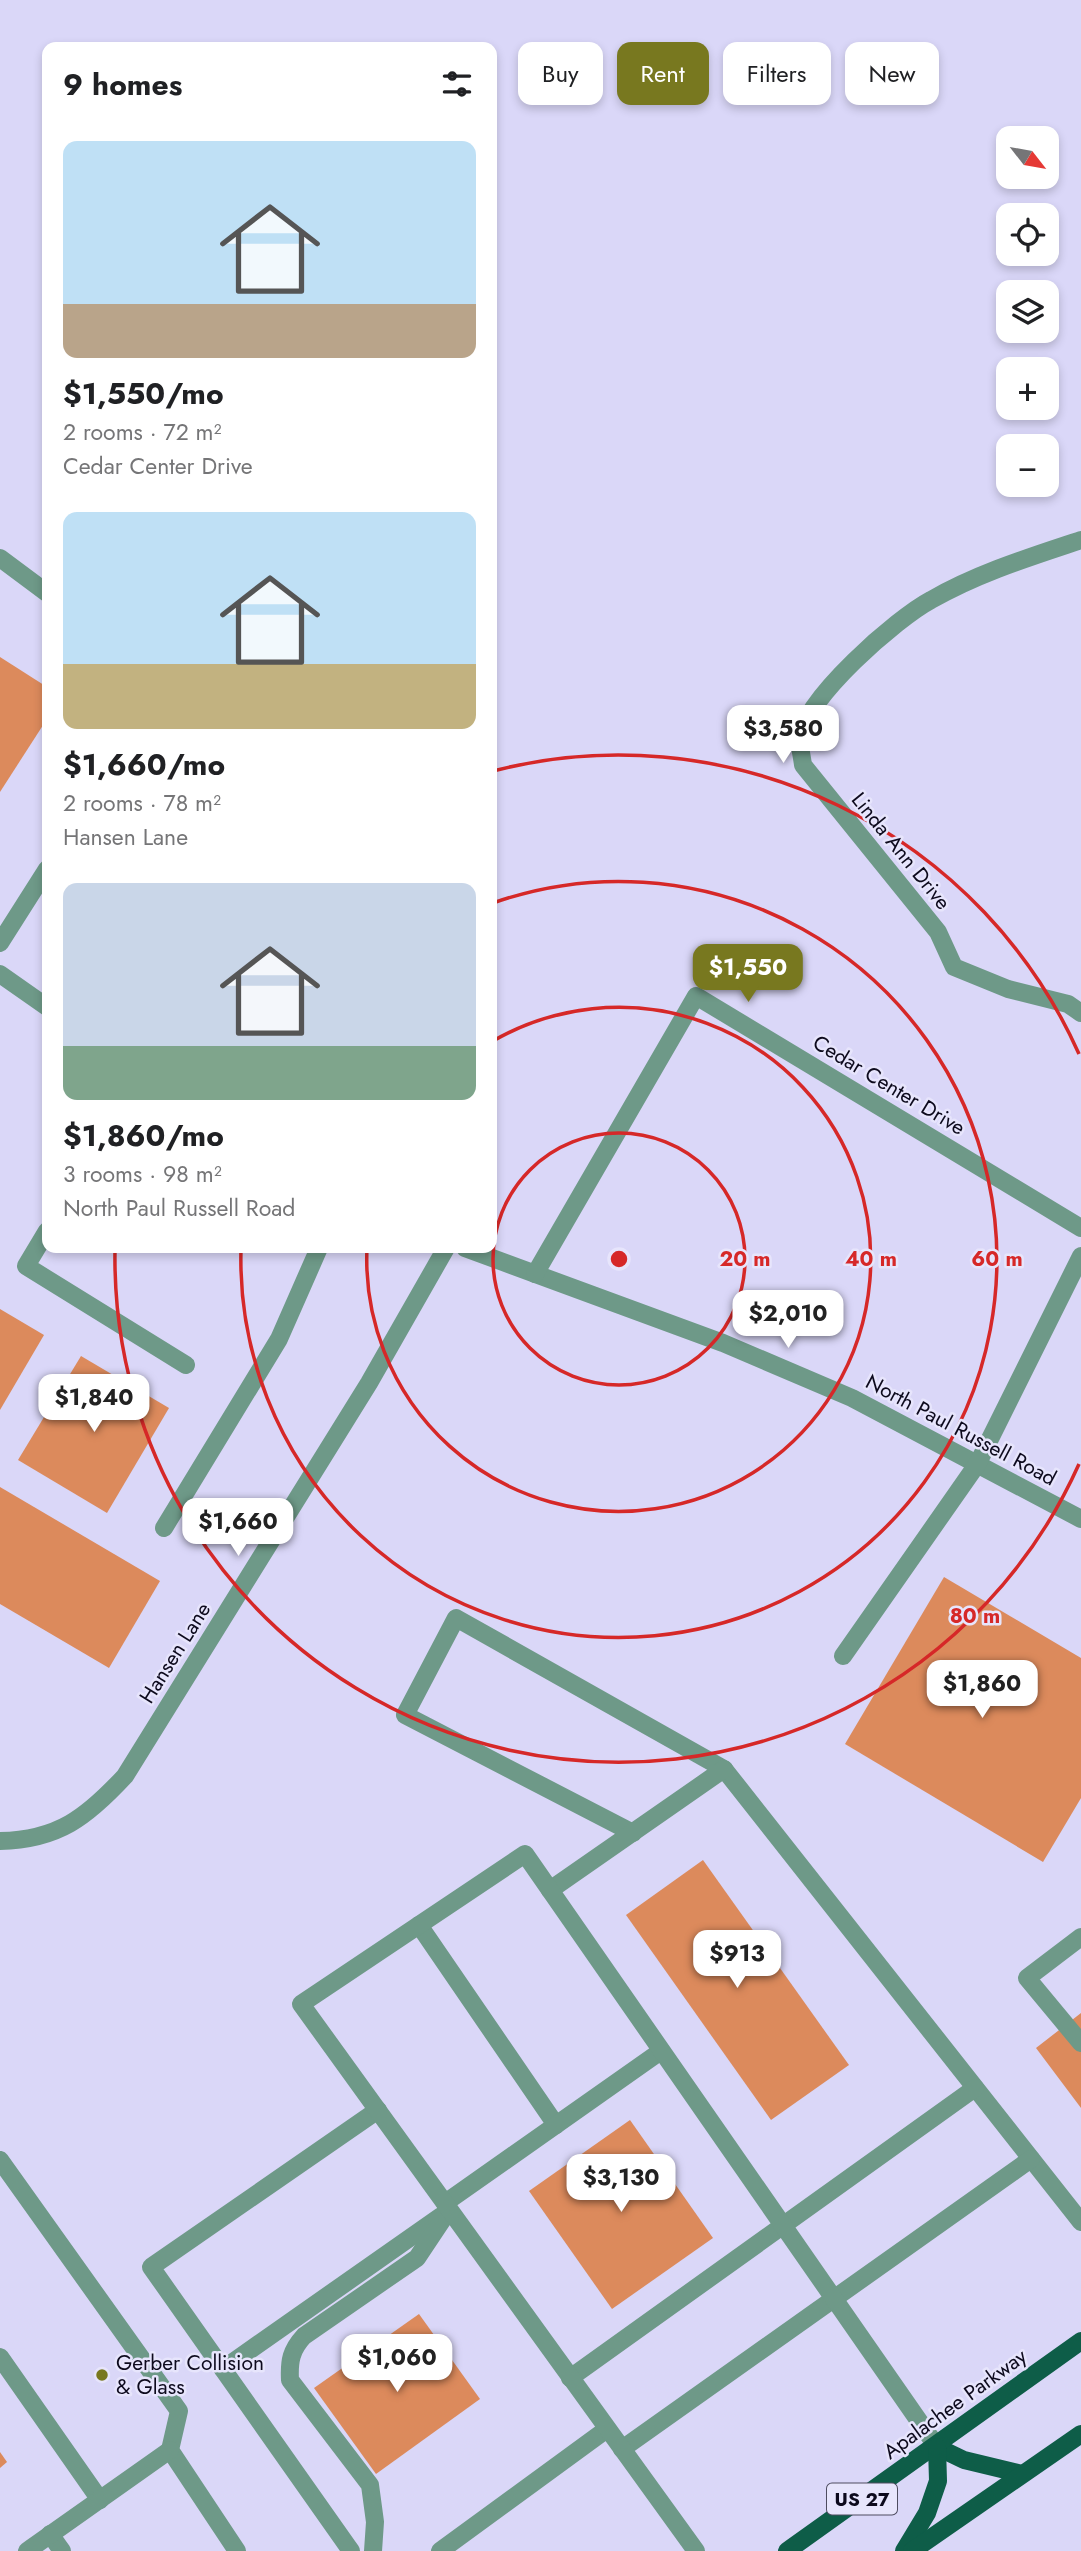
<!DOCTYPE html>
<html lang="en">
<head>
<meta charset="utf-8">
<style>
	:root { --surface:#fff; --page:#f6f6f6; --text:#202124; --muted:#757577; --accent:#78781f }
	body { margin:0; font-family:Jost,sans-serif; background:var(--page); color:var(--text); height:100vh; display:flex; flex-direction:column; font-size:26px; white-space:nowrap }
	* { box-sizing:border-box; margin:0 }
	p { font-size:23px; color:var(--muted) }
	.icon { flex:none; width:38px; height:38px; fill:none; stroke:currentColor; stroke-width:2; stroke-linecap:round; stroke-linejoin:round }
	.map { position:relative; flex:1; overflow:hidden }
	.details { position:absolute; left:42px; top:42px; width:455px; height:1211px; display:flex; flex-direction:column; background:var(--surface); border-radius:14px; box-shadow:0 4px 10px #0003 }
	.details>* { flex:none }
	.top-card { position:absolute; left:518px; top:42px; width:457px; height:63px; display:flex; gap:14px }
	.needle { width:46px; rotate:121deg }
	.controls { position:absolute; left:996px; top:126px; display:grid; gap:14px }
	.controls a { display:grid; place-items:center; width:63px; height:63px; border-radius:14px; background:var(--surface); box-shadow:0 4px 10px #0003; font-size:35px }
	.price { position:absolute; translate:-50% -60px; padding:0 16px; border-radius:14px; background:#fff; color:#222; font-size:23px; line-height:46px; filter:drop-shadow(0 2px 4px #0008) }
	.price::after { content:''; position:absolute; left:50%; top:42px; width:21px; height:16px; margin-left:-10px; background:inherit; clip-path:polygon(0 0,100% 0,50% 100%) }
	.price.active { background:var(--accent); color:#fff }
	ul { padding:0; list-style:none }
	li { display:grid; align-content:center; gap:14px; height:371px; padding:0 21px }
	li span { display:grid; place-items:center; height:217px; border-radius:14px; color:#555 }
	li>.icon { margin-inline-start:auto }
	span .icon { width:126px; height:126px; fill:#fffc; stroke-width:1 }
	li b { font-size:30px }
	h2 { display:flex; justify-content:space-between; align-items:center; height:84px; padding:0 21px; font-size:30px }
	.tag { padding:0 24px; border-radius:14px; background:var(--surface); box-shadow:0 4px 10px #0003; font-size:24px; line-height:63px }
	.tag.active { background:var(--accent); color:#fff }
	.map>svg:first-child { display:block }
</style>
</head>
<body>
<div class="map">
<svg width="1081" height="2551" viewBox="0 0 1081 2551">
	<rect width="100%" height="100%" fill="#dad7f8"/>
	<g fill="#dc8a5c">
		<polygon points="0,657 47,687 47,719 0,792"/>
		<polygon points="0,1309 44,1335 0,1410"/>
		<polygon points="81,1356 169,1408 107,1513 18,1460"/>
		<polygon points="0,1487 160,1581 109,1668 0,1604"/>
		<polygon points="944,1577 1081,1658 1081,1798 1043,1862 845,1744"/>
		<polygon points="703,1860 849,2065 771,2120 626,1915"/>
		<polygon points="1081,2013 1081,2108 1036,2048"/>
		<polygon points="630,2120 713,2238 612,2309 529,2191"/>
		<polygon points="419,2314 480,2399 376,2474 314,2388"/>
		<polygon points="0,2452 7,2462 0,2468"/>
	</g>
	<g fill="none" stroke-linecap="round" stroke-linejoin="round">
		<g stroke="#6e9988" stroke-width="18">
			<path d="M1081,540C1030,557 978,573 931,600C897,618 804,699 800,738C799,746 802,756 803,765L938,932L954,967L1008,989L1068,1004L1081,1013"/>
			<polyline points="0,558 47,593"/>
			<polyline points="0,943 47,869"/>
			<polyline points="0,974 47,1007"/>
			<polyline points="47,1231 26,1266 186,1365"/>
			<polyline points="465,1248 723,1343 852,1398 1081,1519"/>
			<polyline points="535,1274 696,996 1081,1228"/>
			<polyline points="164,1528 279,1339 319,1248"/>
			<polyline points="843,1656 978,1463 1081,1256"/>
			<polyline points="633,1833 405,1715 456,1618 724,1769 1081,2222"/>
			<path d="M0,1841C58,1840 87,1817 125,1776L369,1383L446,1248"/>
			<polyline points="550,1890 724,1769"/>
			<polyline points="419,1925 556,2125"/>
			<polyline points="1081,1937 1027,1978 1081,2043"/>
			<polyline points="0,2160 179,2411 170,2450 237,2551"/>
			<polyline points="445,2203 661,2051"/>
			<polyline points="0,2357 100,2500"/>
			<polyline points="223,2369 441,2216"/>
			<polyline points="570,2378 975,2088"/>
			<polyline points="622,2449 1031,2159"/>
			<polyline points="50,2534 62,2551"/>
			<polyline points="27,2551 170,2450"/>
			<polyline points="351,2551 151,2267 378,2110"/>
			<path d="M373,2551L375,2522L370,2485L290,2380C289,2361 291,2350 304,2336L417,2258L449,2210"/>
			<polyline points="440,2551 607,2429"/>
			<polyline points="696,2551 301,2004 525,1854 937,2447"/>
		</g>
		<g stroke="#0e5d48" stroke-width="18">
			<polyline points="937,2447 964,2460 1022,2474"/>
			<polyline points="787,2551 1081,2341"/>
			<polyline points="904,2551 927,2513 938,2481 937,2447"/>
			<polyline points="912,2551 1081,2434"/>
		</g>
	</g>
	<g fill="none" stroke="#d62828" stroke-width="3.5">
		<circle cx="619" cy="1259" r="126"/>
		<path d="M493 1041A252 252 0 1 1 367 1248"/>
		<path d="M493 903A378 378 0 1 1 241 1249"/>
		<path d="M1079 1464A504 504 0 0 1 115 1250M493 771A504 504 0 0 1 1079 1054"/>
	</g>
	<circle fill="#78781f" stroke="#e7e5fc" stroke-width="2.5" cx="102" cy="2375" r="7"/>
	<g text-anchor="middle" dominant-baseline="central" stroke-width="5" stroke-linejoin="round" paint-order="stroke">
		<rect fill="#e7e5fc" stroke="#4e4c60" stroke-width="2" x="827" y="2483.5" width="70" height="31" rx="5"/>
		<g font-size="19" font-weight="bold" fill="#0d0a1d">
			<text x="862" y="2499">US 27</text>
		</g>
		<g font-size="21" fill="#0d0a1d" stroke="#e7e5fc">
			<text transform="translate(901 851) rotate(51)">Linda Ann Drive</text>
			<text transform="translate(889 1085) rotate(31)">Cedar Center Drive</text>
			<text transform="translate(961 1430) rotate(28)">North Paul Russell Road</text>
			<text transform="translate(175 1653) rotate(-58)">Hansen Lane</text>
			<text transform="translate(955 2404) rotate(-36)">Apalachee Parkway</text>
		</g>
		<g font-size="21" fill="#0d0a1d" stroke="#e7e5fc" text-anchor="start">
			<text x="116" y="2363">Gerber Collision<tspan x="116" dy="24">&amp; Glass</tspan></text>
		</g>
	</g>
	<circle cx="619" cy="1259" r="10" fill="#d62828" stroke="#e7e5fc" stroke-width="3.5"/>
	<g font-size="21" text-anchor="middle" font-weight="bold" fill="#d62828" stroke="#e7e5fc" stroke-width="5" stroke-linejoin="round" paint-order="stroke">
		<text x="745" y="1266">20 m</text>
		<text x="871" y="1266">40 m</text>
		<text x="997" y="1266">60 m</text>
		<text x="975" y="1623">80 m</text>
	</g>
</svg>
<div class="controls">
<a><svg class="needle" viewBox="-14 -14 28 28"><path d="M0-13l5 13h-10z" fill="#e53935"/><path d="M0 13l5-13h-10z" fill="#757577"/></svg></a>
<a><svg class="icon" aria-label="locate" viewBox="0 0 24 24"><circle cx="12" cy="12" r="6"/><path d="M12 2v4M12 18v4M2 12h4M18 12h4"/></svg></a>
<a><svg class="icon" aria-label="layers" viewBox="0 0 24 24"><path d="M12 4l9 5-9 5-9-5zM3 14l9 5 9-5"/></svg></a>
<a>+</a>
<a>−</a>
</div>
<b class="price" style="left:783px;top:765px">$3,580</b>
<b class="price active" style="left:748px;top:1004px">$1,550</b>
<b class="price" style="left:788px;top:1350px">$2,010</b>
<b class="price" style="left:94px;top:1434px">$1,840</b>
<b class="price" style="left:238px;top:1558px">$1,660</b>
<b class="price" style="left:982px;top:1720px">$1,860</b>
<b class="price" style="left:737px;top:1990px">$913</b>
<b class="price" style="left:621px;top:2214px">$3,130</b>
<b class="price" style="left:397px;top:2394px">$1,060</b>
<div class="top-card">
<a class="tag">Buy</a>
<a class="tag active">Rent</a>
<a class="tag">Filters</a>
<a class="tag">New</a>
</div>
<section class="details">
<h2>9 homes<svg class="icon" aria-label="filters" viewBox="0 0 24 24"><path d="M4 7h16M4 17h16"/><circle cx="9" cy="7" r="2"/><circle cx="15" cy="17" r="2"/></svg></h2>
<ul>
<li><span style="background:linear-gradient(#bfe0f5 75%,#b9a48a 0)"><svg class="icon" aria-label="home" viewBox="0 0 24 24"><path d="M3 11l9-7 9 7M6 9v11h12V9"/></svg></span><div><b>$1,550/mo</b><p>2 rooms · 72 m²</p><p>Cedar Center Drive</p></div></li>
<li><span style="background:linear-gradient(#bfe0f5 70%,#c2b280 0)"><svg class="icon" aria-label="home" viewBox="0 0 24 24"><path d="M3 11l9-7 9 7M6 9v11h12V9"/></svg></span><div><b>$1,660/mo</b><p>2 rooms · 78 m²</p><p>Hansen Lane</p></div></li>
<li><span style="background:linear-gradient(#c9d6e8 75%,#7fa58c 0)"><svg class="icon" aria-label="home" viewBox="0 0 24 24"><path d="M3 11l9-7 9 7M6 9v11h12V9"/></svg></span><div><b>$1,860/mo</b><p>3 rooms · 98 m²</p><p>North Paul Russell Road</p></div></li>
</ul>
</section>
</div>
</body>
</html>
